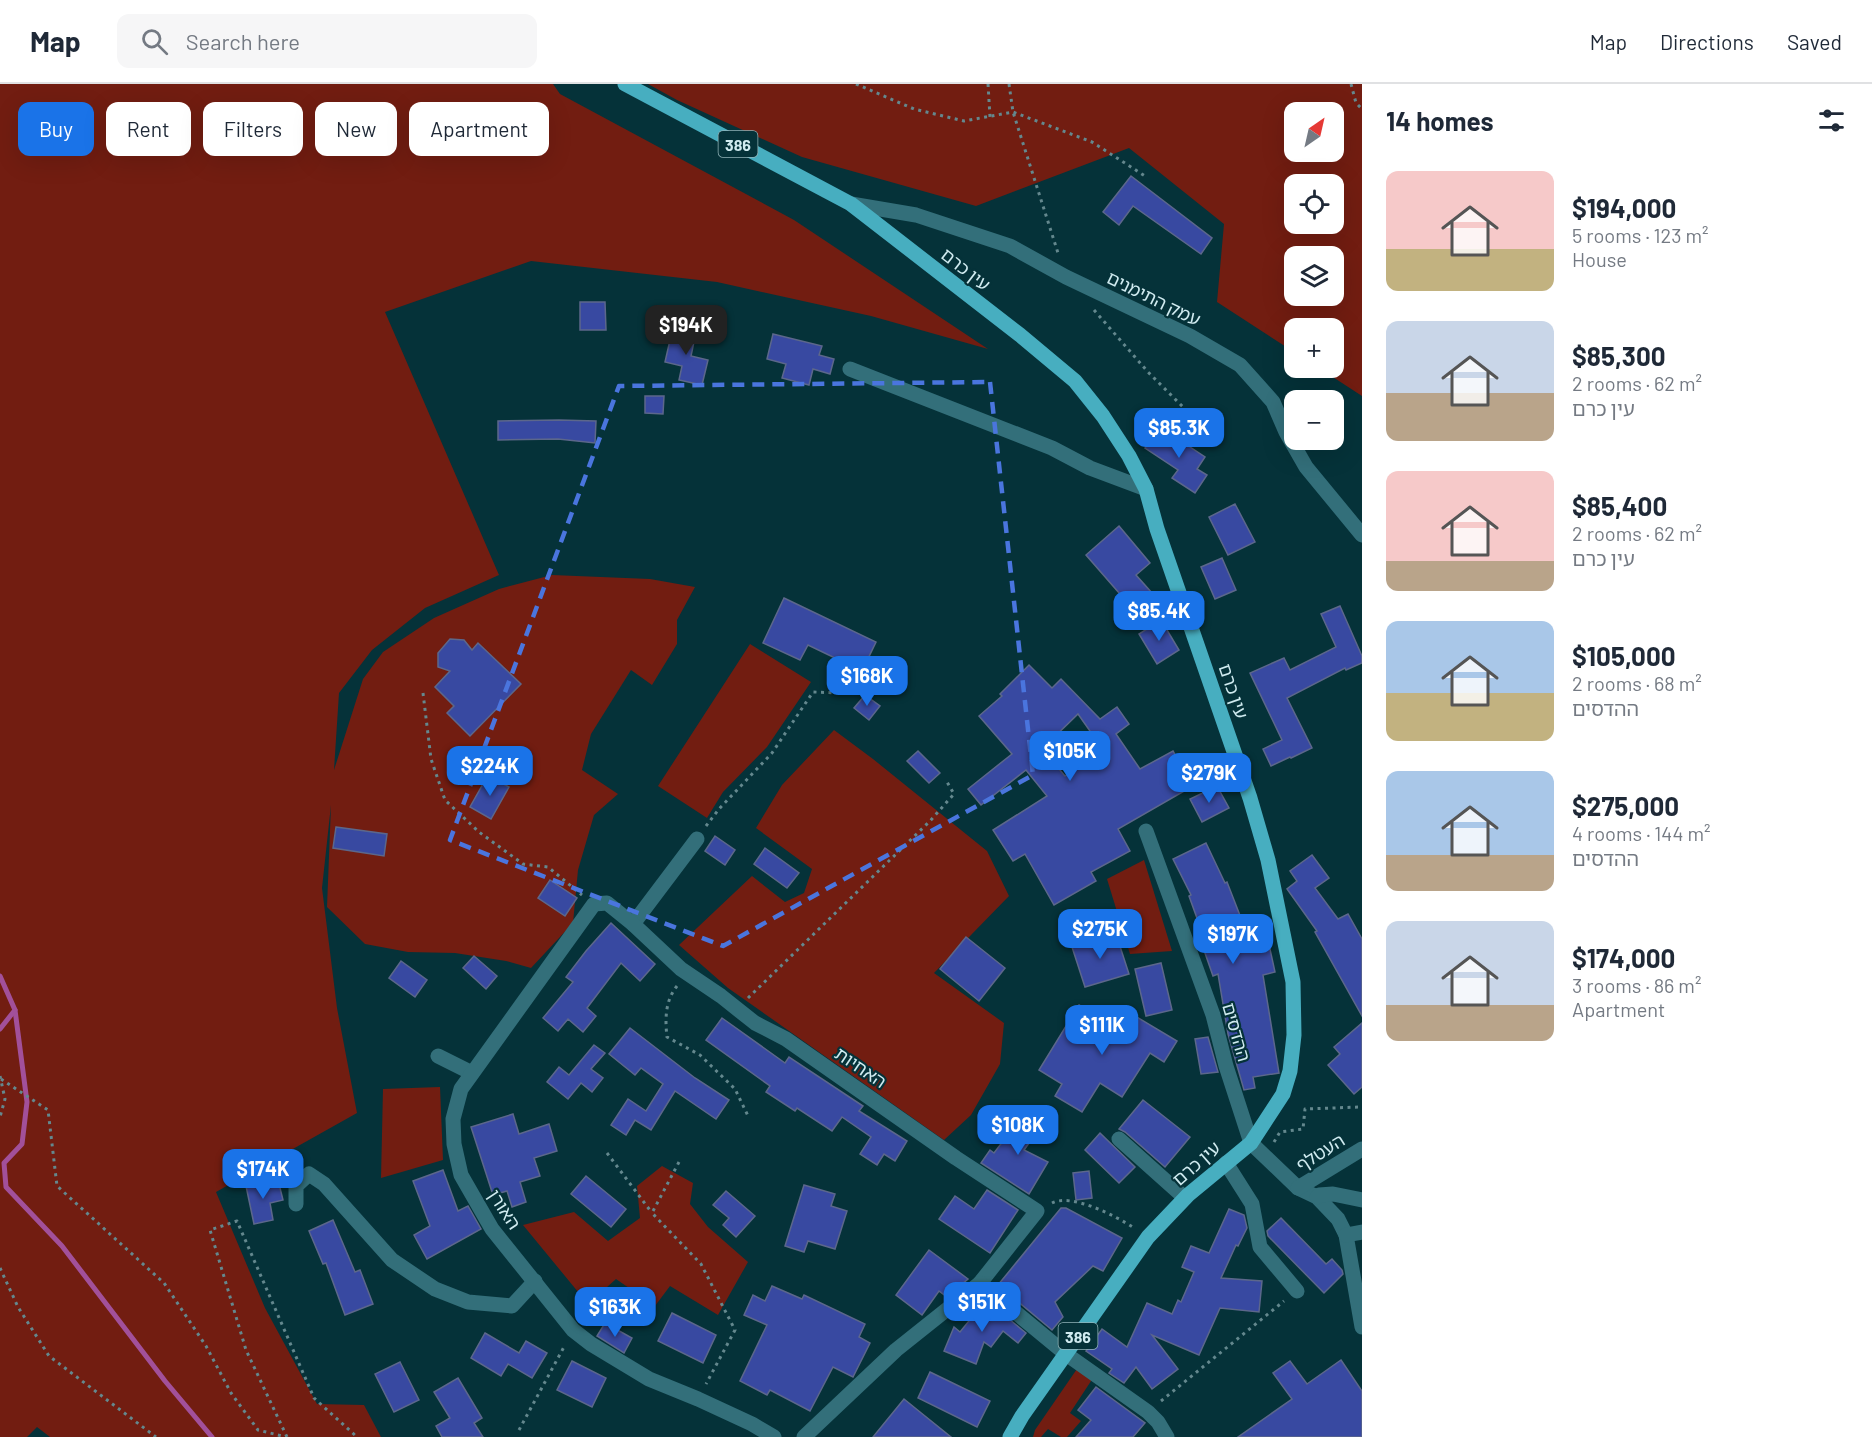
<!DOCTYPE html>
<html lang="en">
<head>
<meta charset="utf-8">
<style>
	:root { --surface:#fff; --page:#f6f6f7; --text:#1f2937; --muted:#747a83; --line:#e0e1e3; --accent:#1a73e8 }
	body { margin:0; font-family:Barlow,"Noto Sans Hebrew",sans-serif; background:var(--page); color:var(--text); height:100vh; display:flex; flex-direction:column; font-size:22px; white-space:nowrap }
	* { box-sizing:border-box; margin:0 }
	p { font-size:20px; color:var(--muted) }
	.icon { flex:none; width:33px; height:33px; fill:none; stroke:currentColor; stroke-width:2; stroke-linecap:round; stroke-linejoin:round }
	.map { position:relative; flex:1; overflow:hidden }
	.panel { display:flex; flex-direction:column; background:var(--surface); width:510px }
	.panel>* { flex:none }
	.guide { position:absolute; left:18px; top:18px; width:570px; height:54px; display:flex; gap:12px }
	.needle { width:39px; rotate:34deg }
	.fabs { position:absolute; left:1284px; top:18px; display:grid; gap:12px }
	.fabs a { display:grid; place-items:center; width:60px; height:60px; border-radius:12px; background:var(--surface); box-shadow:0 6px 24px #0002; font-size:30px }
	.price { position:absolute; translate:-50% -51px; padding:0 14px; border-radius:12px; background:var(--accent); color:#fff; font-size:20px; line-height:39px; filter:drop-shadow(0 2px 3px #0008) }
	.price::after { content:''; position:absolute; left:50%; top:36px; width:18px; height:14px; margin-left:-9px; background:inherit; clip-path:polygon(0 0,100% 0,50% 100%) }
	.price.active { background:#222; color:#fff }
	ul { padding:0; list-style:none }
	li { display:flex; align-items:center; gap:18px; height:150px; padding:0 24px }
	li span { display:grid; place-items:center; flex:none; width:168px; height:120px; border-radius:12px; color:#555 }
	li>.icon { margin-inline-start:auto }
	span .icon { width:72px; height:72px; fill:#fffc; stroke-width:1 }
	li b { font-size:26px }
	h2 { display:flex; justify-content:space-between; align-items:center; height:72px; padding:0 24px; font-size:26px }
	.tag { padding:0 21px; border-radius:12px; background:var(--surface); box-shadow:0 6px 24px #0002; font-size:21px; line-height:54px }
	.tag.active { background:var(--accent); color:#fff }
	header { display:flex; align-items:center; gap:36px; box-sizing:border-box; height:84px; padding:0 30px; background:var(--surface); border-bottom:2px solid var(--line) }
	header strong { font-size:28px }
	nav { display:flex; gap:33px; margin-inline-start:auto; font-size:21px }
	.search { width:420px; height:54px; background:var(--page); display:flex; align-items:center; gap:15px; box-sizing:border-box; padding:0 21px; border-radius:12px; color:var(--muted); font-size:22px }
	main { display:flex; flex:1; min-height:0 }
	.map>svg:first-child { display:block }
</style>
</head>
<body>
<header>
<strong>Map</strong>
<div class="search"><svg class="icon" aria-label="search" viewBox="0 0 24 24"><circle cx="10" cy="10" r="6"/><path d="M15 15l6 6"/></svg>Search here</div>
<nav><a>Map</a><a>Directions</a><a>Saved</a></nav>
</header>
<main>
<div class="map">
<svg width="1362" height="1353" viewBox="0 0 1362 1353">
	<rect width="100%" height="100%" fill="#053239"/>
	<g fill="#721d11" fill-rule="evenodd">
		<polygon points="0,0 553,0 560,10 794,136 988,265 871,232 717,198 531,177 385,228 499,491 425,524 372,566 339,609 334,686 363,595 383,568 434,534 499,505 552,491 650,495 695,503 677,536 677,560 652,601 631,586 591,650 582,686 618,710 594,731 578,786 573,839 531,884 506,877 455,869 408,868 365,860 327,823 331,721 322,804 337,924 357,1029 216,1108 265,1224 317,1320 364,1321 381,1353 50,1353 37,1343 27,1353 0,1353"/>
		<path d="M648,0H1362V312L1319,284H1334V244H1294V268L1217,218L1224,140L1129,64L976,122L802,73L677,16ZM1334,28V68H1294V28ZM1334,100V140H1294V100ZM1294,172H1334V212H1294Z"/>
		<polygon points="750,560 811,598 767,663 723,708 707,734 658,702"/>
		<polygon points="834,646 873,675 987,767 1009,812 934,889 1004,939 1000,980 971,1031 944,1056 728,904 679,861 752,792 785,818 804,809 812,785 756,744 782,701"/>
		<polygon points="1144,776 1172,867 1130,870 1107,795"/>
		<polygon points="440,1003 443,1076 381,1094 383,1005"/>
		<polygon points="662,1082 693,1099 690,1120 708,1143 748,1178 718,1231 670,1202 655,1222 616,1195 588,1220 523,1141 574,1128 608,1157 640,1134 637,1102"/>
		<polygon points="1079,1282 1093,1294 1070,1329 1081,1337 1067,1353 1061,1353 1048,1345 1041,1353 1033,1353 1035,1346"/>
	</g>
	<g fill="none" stroke-linecap="round" stroke-linejoin="round">
		<g stroke="#a2509a" stroke-width="5">
			<polyline points="0,892 15,926 27,1018 22,1060 4,1079 6,1103 62,1162 165,1297 212,1353"/>
			<polyline points="0,945 15,926"/>
		</g>
	</g>
	<g fill="#3849a1" stroke="#5c678b" stroke-width="1.5" fill-rule="evenodd">
		<polygon points="1131,92 1212,154 1201,170 1133,122 1119,141 1103,128"/>
		<polygon points="580,218 605,218 606,246 580,246"/>
		<polygon points="673,243 696,248 691,272 708,276 702,301 679,296 682,282 665,278"/>
		<polygon points="773,250 822,262 819,271 834,275 830,290 813,285 809,301 782,294 786,280 767,275"/>
		<polygon points="645,312 664,312 663,330 645,329"/>
		<polygon points="559,336 596,337 595,359 558,355 498,356 498,337"/>
		<polygon points="1160,343 1205,373 1197,385 1207,391 1195,409 1172,394 1178,386 1145,364"/>
		<polygon points="1235,420 1255,458 1228,471 1209,433"/>
		<polygon points="1119,442 1150,479 1136,491 1152,509 1133,525 1086,471"/>
		<polygon points="1222,474 1236,506 1215,515 1201,483"/>
		<polygon points="784,514 876,558 862,587 808,561 800,576 763,559"/>
		<polygon points="1340,522 1362,572 1362,579 1346,586 1345,584 1287,614 1312,664 1291,674 1290,673 1271,682 1263,665 1282,656 1250,589 1284,574 1290,586 1336,563 1321,530"/>
		<polygon points="1161,536 1179,566 1157,580 1139,550"/>
		<polygon points="450,555 464,556 472,566 478,559 521,600 470,652 447,629 454,622 435,603 450,587 438,583 438,569"/>
		<path d="M1029,581L1052,604L1061,595L1100,635L1117,623L1129,640L1116,650L1140,685L1173,667L1193,702L1118,745L1130,767L1091,788L1096,797L1054,821L1025,770L1013,777L993,746L1047,712L1026,686L981,721L968,705L1012,670L979,632L1002,612L1000,610ZM1078,630L1102,664L1065,692L1042,665Z"/>
		<polygon points="865,611 880,622 869,636 854,624"/>
		<polygon points="918,667 940,689 929,699 907,677"/>
		<polygon points="488,691 509,703 491,735 470,723"/>
		<polygon points="1217,702 1229,724 1202,738 1190,715"/>
		<polygon points="336,743 387,750 384,772 333,764"/>
		<polygon points="715,752 735,766 725,781 705,767"/>
		<polygon points="1206,759 1225,799 1227,798 1241,834 1247,832 1256,858 1268,856 1275,888 1263,891 1279,989 1253,993 1255,1004 1244,1006 1228,950 1218,890 1213,892 1198,849 1202,848 1189,812 1191,811 1173,775"/>
		<polygon points="765,764 799,789 787,804 754,780"/>
		<polygon points="1312,771 1329,794 1315,804 1338,835 1348,830 1362,855 1362,932 1315,848 1317,847 1287,805 1297,797 1290,787"/>
		<polygon points="550,796 577,814 565,832 538,814"/>
		<polygon points="611,839 655,880 640,897 621,879 587,924 596,932 583,948 568,935 558,947 543,934 573,898 566,893 586,867"/>
		<polygon points="1116,850 1129,890 1085,903 1072,863"/>
		<polygon points="966,853 1005,884 979,917 940,885"/>
		<polygon points="474,872 497,892 486,905 463,884"/>
		<polygon points="401,877 427,896 415,913 389,894"/>
		<polygon points="1161,879 1172,926 1146,932 1135,885"/>
		<polygon points="1079,921 1119,946 1130,929 1177,957 1164,978 1150,969 1122,1013 1100,999 1082,1028 1055,1012 1062,1000 1039,986"/>
		<polygon points="722,934 785,979 789,973 863,1022 859,1027 907,1057 895,1077 884,1070 877,1081 860,1070 871,1053 842,1033 832,1047 797,1024 795,1027 766,1008 770,1002 706,956"/>
		<polygon points="1362,939 1362,1003 1354,1010 1328,981 1340,970 1334,963"/>
		<polygon points="630,944 695,994 729,1016 716,1035 675,1007 651,1046 635,1036 626,1051 611,1041 628,1015 646,1027 663,1000 641,984 635,991 609,970"/>
		<polygon points="1208,953 1218,988 1201,990 1195,955"/>
		<polygon points="594,961 605,969 591,985 603,994 592,1008 581,999 568,1015 547,998 559,983 569,991"/>
		<polygon points="1143,1016 1190,1053 1165,1083 1125,1048 1119,1045"/>
		<polygon points="1026,1027 1043,1040 1024,1066 1048,1078 1029,1110 981,1079 990,1066 994,1069"/>
		<polygon points="513,1030 519,1050 549,1040 557,1067 534,1074 540,1092 520,1098 526,1118 512,1123 507,1107 493,1111 471,1043"/>
		<polygon points="1100,1049 1135,1083 1119,1099 1085,1066"/>
		<polygon points="443,1086 458,1127 468,1122 481,1145 427,1175 414,1151 430,1142 413,1097"/>
		<polygon points="1089,1087 1092,1114 1076,1116 1073,1089"/>
		<polygon points="586,1092 626,1125 611,1143 571,1110"/>
		<polygon points="278,1096 283,1116 270,1119 273,1136 254,1140 246,1102"/>
		<polygon points="804,1101 835,1110 831,1122 847,1127 835,1165 808,1157 804,1168 785,1162"/>
		<polygon points="987,1106 1018,1126 990,1169 939,1135 955,1112 974,1125"/>
		<polygon points="726,1107 755,1132 736,1153 723,1141 729,1134 713,1121"/>
		<polygon points="1061,1124 1066,1124 1122,1154 1103,1187 1093,1182 1055,1218 1063,1233 1052,1246 998,1201"/>
		<polygon points="1229,1125 1244,1131 1247,1144 1238,1162 1236,1161 1221,1194 1262,1197 1259,1228 1220,1224 1199,1271 1152,1251 1178,1285 1152,1305 1136,1283 1124,1299 1109,1289 1112,1285 1086,1267 1102,1245 1127,1263 1147,1219 1172,1230 1178,1216 1181,1218 1194,1188 1182,1183 1191,1162 1209,1169"/>
		<polygon points="1281,1134 1326,1180 1332,1175 1342,1186 1343,1190 1324,1209 1268,1152 1267,1147"/>
		<polygon points="333,1136 355,1188 360,1186 373,1220 345,1231 326,1179 323,1180 309,1147"/>
		<polygon points="929,1166 968,1195 947,1213 939,1207 922,1231 896,1211"/>
		<polygon points="772,1202 802,1215 804,1211 865,1240 859,1253 870,1259 853,1293 833,1283 810,1327 770,1306 767,1311 740,1297 767,1241 744,1231 753,1211 765,1217"/>
		<polygon points="986,1216 1026,1249 1018,1259 1003,1247 991,1263 984,1258 976,1280 944,1267 954,1243 960,1248"/>
		<polygon points="672,1229 716,1251 703,1279 658,1257"/>
		<polygon points="605,1239 632,1254 624,1269 597,1252"/>
		<polygon points="485,1249 519,1269 526,1257 547,1269 532,1294 508,1280 501,1292 471,1274"/>
		<polygon points="1341,1276 1362,1307 1362,1353 1238,1353 1292,1315 1273,1289 1290,1277 1307,1300"/>
		<polygon points="572,1277 606,1294 592,1323 557,1306"/>
		<polygon points="400,1278 419,1316 394,1328 375,1290"/>
		<polygon points="930,1288 990,1317 977,1343 918,1314"/>
		<polygon points="458,1294 482,1334 474,1339 483,1353 442,1353 436,1342 450,1334 434,1308"/>
		<polygon points="1096,1303 1145,1339 1133,1353 1076,1353 1091,1336 1078,1326"/>
		<polygon points="904,1315 920,1328 951,1353 873,1353"/>
	</g>
	<g fill="none" stroke-linecap="round" stroke-linejoin="round">
		<g stroke="#64888e" stroke-width="3" stroke-dasharray="3 4.5" stroke-linecap="butt">
			<polyline points="856,0 914,25 964,37 1013,28 1092,58 1145,92"/>
			<polyline points="988,0 990,33"/>
			<polyline points="1009,0 1013,28 1058,169"/>
			<polyline points="1351,0 1356,19 1362,25"/>
			<polyline points="1094,226 1148,288 1184,324"/>
			<polyline points="423,609 431,675 445,716 479,748 523,780 548,783 582,811"/>
			<polyline points="706,742 719,725 772,669 813,608 841,609 864,590"/>
			<path d="M677,902C665,917 665,935 667,953L700,971L735,1005L749,1034"/>
			<polyline points="748,914 930,737 954,710 947,698"/>
			<polyline points="0,992 5,1015 0,1033"/>
			<polyline points="1,995 48,1026 57,1102 164,1199 206,1262 231,1309 258,1346 286,1353"/>
			<polyline points="1274,1058 1280,1048 1303,1045 1305,1025 1360,1023 1362,1022"/>
			<polyline points="607,1069 652,1129"/>
			<polyline points="679,1078 652,1129 701,1180 735,1246 706,1300"/>
			<path d="M1052,1119C1072,1109 1116,1132 1134,1144"/>
			<polyline points="0,1184 18,1223 49,1272 156,1353"/>
			<polyline points="1161,1317 1284,1217"/>
			<polyline points="519,1346 565,1261"/>
			<polyline points="287,1353 246,1266 210,1146 237,1137 314,1314 357,1353"/>
		</g>
		<g stroke="#336f7a" stroke-width="15">
			<polyline points="851,120 916,131 1010,162 1066,193 1190,252 1240,281 1273,318 1286,348 1306,383 1362,451"/>
			<polyline points="850,285 1052,364 1090,384 1146,405"/>
			<polyline points="1146,747 1213,931 1226,982 1251,1059 1298,1104 1317,1113 1338,1135 1346,1151 1362,1243"/>
			<polyline points="633,840 697,755"/>
			<polyline points="438,972 472,989"/>
			<polyline points="1119,1055 1185,1114"/>
			<polyline points="1226,1079 1252,1120 1260,1163 1297,1207"/>
			<polyline points="1298,1104 1362,1065"/>
			<polyline points="1317,1113 1319,1111 1333,1110 1362,1116"/>
			<polyline points="296,1120 296,1102 309,1090 324,1100 392,1176 435,1205 468,1218 512,1222 535,1197"/>
			<polyline points="1346,1151 1362,1148"/>
			<polyline points="774,1353 752,1340 698,1315 649,1295 591,1260 573,1246 492,1145 461,1091 454,1060 453,1035 461,1005 594,820 607,819 633,840 681,885 721,912 755,939 786,955 956,1074 1037,1127 980,1199"/>
			<polyline points="804,1353 896,1266 980,1199 1066,1270 1148,1328 1158,1338 1167,1353"/>
		</g>
		<polyline stroke="#47aec0" stroke-width="15" points="625,0 851,120 1020,251 1075,297 1103,332 1129,372 1146,405 1157,445 1250,714 1268,776 1293,898 1294,951 1290,987 1283,1010 1251,1059 1188,1111 1148,1153 1022,1332 1010,1353"/>
	</g>
	<path fill="none" stroke="#4a75de" stroke-width="4.5" stroke-dasharray="12 8" stroke-linejoin="round" d="M990,298L1033,691L723,862L450,756L619,302Z"/>
	<g text-anchor="middle" dominant-baseline="central" stroke-width="4.5" stroke-linejoin="round" paint-order="stroke">
		<g fill="#053239" stroke="#93b4b9" stroke-width="1.5">
			<rect x="718.5" y="47" width="39" height="26" rx="4.5"/>
			<rect x="1058.5" y="1239" width="39" height="26" rx="4.5"/>
		</g>
		<g font-size="16" font-weight="bold" fill="#d0ebf0">
			<text x="738" y="60">386</text>
			<text x="1078" y="1252">386</text>
		</g>
		<g font-size="18" fill="#d0ebf0" stroke="#053239">
			<text transform="translate(966 185) rotate(38)">עין כרם</text>
			<text transform="translate(1154 214) rotate(26)">עמק התימנים</text>
			<text transform="translate(1234 607) rotate(71)">עין כרם</text>
			<text transform="translate(1237 948) rotate(74)">ההדסים</text>
			<text transform="translate(861 983) rotate(34)">האחיות</text>
			<text transform="translate(1320 1068) rotate(-32)">העטלף</text>
			<text transform="translate(1196 1079) rotate(-41)">עין כרם</text>
			<text transform="translate(505 1125) rotate(57)">האורן</text>
		</g>
	</g>
</svg>
<div class="fabs">
<a><svg class="needle" viewBox="-14 -14 28 28"><path d="M0-13l5 13h-10z" fill="#e53935"/><path d="M0 13l5-13h-10z" fill="#747a83"/></svg></a>
<a><svg class="icon" aria-label="locate" viewBox="0 0 24 24"><circle cx="12" cy="12" r="6"/><path d="M12 2v4M12 18v4M2 12h4M18 12h4"/></svg></a>
<a><svg class="icon" aria-label="layers" viewBox="0 0 24 24"><path d="M12 4l9 5-9 5-9-5zM3 14l9 5 9-5"/></svg></a>
<a>+</a>
<a>−</a>
</div>
<b class="price active" style="left:686px;top:272px">$194K</b>
<b class="price" style="left:1179px;top:375px">$85.3K</b>
<b class="price" style="left:1159px;top:558px">$85.4K</b>
<b class="price" style="left:867px;top:623px">$168K</b>
<b class="price" style="left:1070px;top:698px">$105K</b>
<b class="price" style="left:490px;top:713px">$224K</b>
<b class="price" style="left:1209px;top:720px">$279K</b>
<b class="price" style="left:1100px;top:876px">$275K</b>
<b class="price" style="left:1233px;top:881px">$197K</b>
<b class="price" style="left:1102px;top:972px">$111K</b>
<b class="price" style="left:1018px;top:1072px">$108K</b>
<b class="price" style="left:263px;top:1116px">$174K</b>
<b class="price" style="left:982px;top:1249px">$151K</b>
<b class="price" style="left:615px;top:1254px">$163K</b>
<div class="guide">
<a class="tag active">Buy</a>
<a class="tag">Rent</a>
<a class="tag">Filters</a>
<a class="tag">New</a>
<a class="tag">Apartment</a>
</div>
</div>
<section class="panel">
<h2>14 homes<svg class="icon" aria-label="filters" viewBox="0 0 24 24"><path d="M4 7h16M4 17h16"/><circle cx="9" cy="7" r="2"/><circle cx="15" cy="17" r="2"/></svg></h2>
<ul>
<li><span style="background:linear-gradient(#f6c9c9 65%,#c2b280 0)"><svg class="icon" aria-label="home" viewBox="0 0 24 24"><path d="M3 11l9-7 9 7M6 9v11h12V9"/></svg></span><div><b>$194,000</b><p>5 rooms · 123 m²</p><p>House</p></div></li>
<li><span style="background:linear-gradient(#c9d6e8 60%,#b9a48a 0)"><svg class="icon" aria-label="home" viewBox="0 0 24 24"><path d="M3 11l9-7 9 7M6 9v11h12V9"/></svg></span><div><b>$85,300</b><p>2 rooms · 62 m²</p><p>עין כרם</p></div></li>
<li><span style="background:linear-gradient(#f6c9c9 75%,#b9a48a 0)"><svg class="icon" aria-label="home" viewBox="0 0 24 24"><path d="M3 11l9-7 9 7M6 9v11h12V9"/></svg></span><div><b>$85,400</b><p>2 rooms · 62 m²</p><p>עין כרם</p></div></li>
<li><span style="background:linear-gradient(#a9c7e8 60%,#c2b280 0)"><svg class="icon" aria-label="home" viewBox="0 0 24 24"><path d="M3 11l9-7 9 7M6 9v11h12V9"/></svg></span><div><b>$105,000</b><p>2 rooms · 68 m²</p><p>ההדסים</p></div></li>
<li><span style="background:linear-gradient(#a9c7e8 70%,#b9a48a 0)"><svg class="icon" aria-label="home" viewBox="0 0 24 24"><path d="M3 11l9-7 9 7M6 9v11h12V9"/></svg></span><div><b>$275,000</b><p>4 rooms · 144 m²</p><p>ההדסים</p></div></li>
<li><span style="background:linear-gradient(#c9d6e8 70%,#b9a48a 0)"><svg class="icon" aria-label="home" viewBox="0 0 24 24"><path d="M3 11l9-7 9 7M6 9v11h12V9"/></svg></span><div><b>$174,000</b><p>3 rooms · 86 m²</p><p>Apartment</p></div></li>
</ul>
</section>
</main>
</body>
</html>
